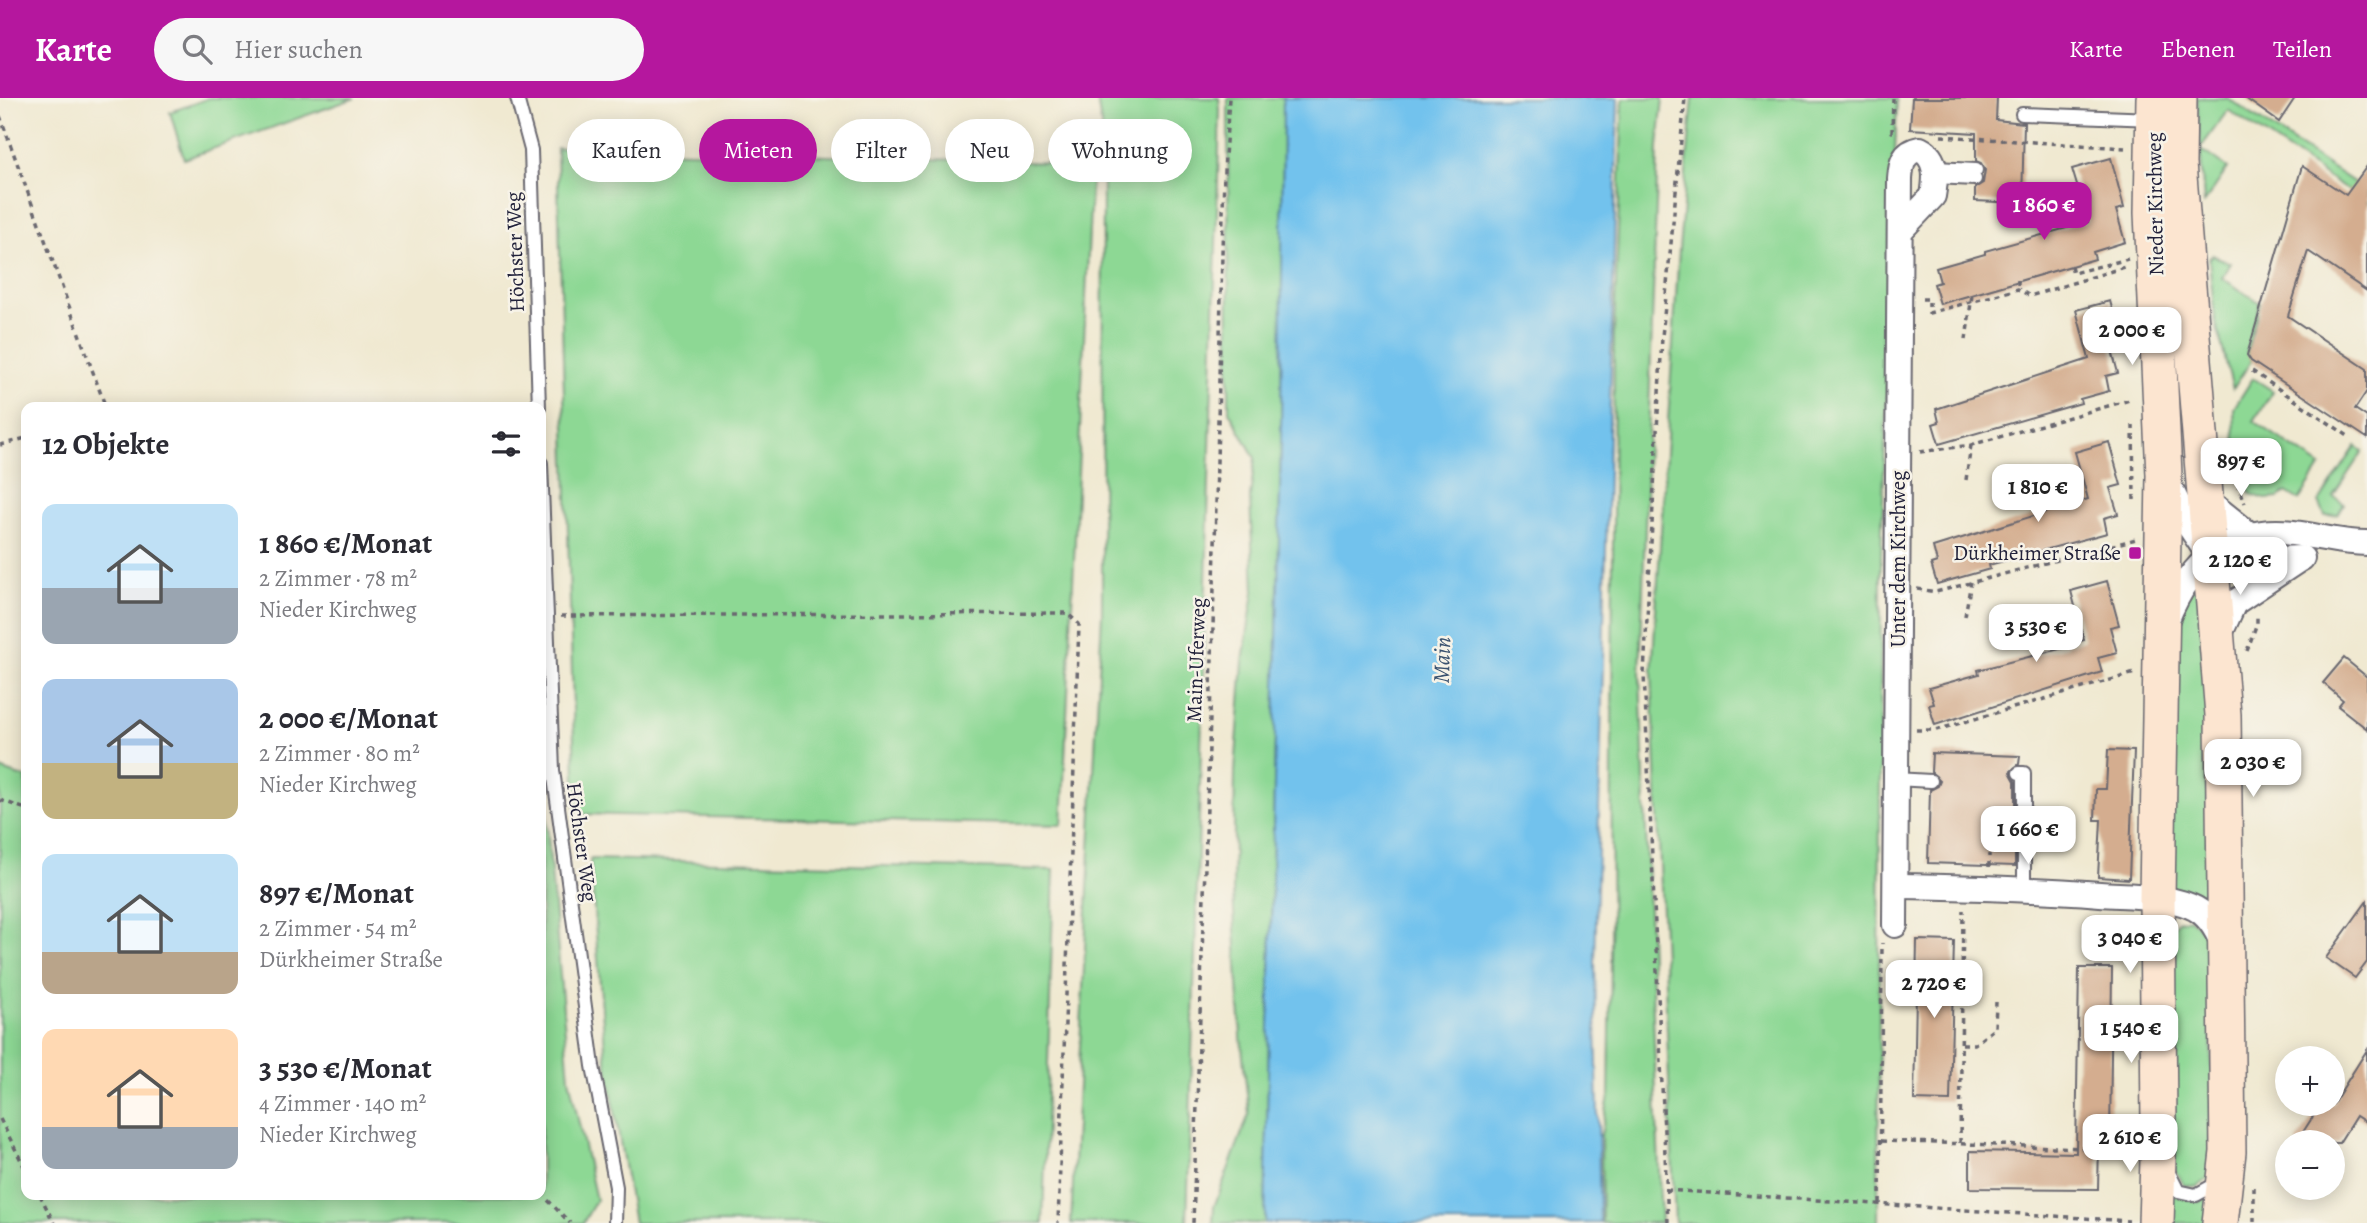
<!DOCTYPE html>
<html lang="de">
<head>
<meta charset="utf-8">
<style>
	:root { --surface:#fff; --page:#f7f7f7; --text:#2b2b33; --muted:#7c7c81; --accent:#b5179e }
	body { margin:0; font-family:Alegreya,serif; background:var(--page); color:var(--text); height:100vh; display:flex; flex-direction:column; font-size:26px; white-space:nowrap }
	* { box-sizing:border-box; margin:0 }
	p { font-size:23px; color:var(--muted) }
	.icon { flex:none; width:38px; height:38px; fill:none; stroke:currentColor; stroke-width:2; stroke-linecap:round; stroke-linejoin:round }
	.map { position:relative; flex:1; overflow:hidden }
	.sheet { position:absolute; left:21px; top:304px; width:525px; height:798px; display:flex; flex-direction:column; background:var(--surface); border-radius:14px; box-shadow:0 4px 18px #0003 }
	.sheet>* { flex:none }
	.banner { position:absolute; left:567px; top:21px; width:665px; height:63px; display:flex; gap:14px }
	.buttons { position:absolute; left:2275px; top:948px; display:grid; gap:14px }
	.buttons a { display:grid; place-items:center; width:70px; height:70px; border-radius:50%; background:var(--surface); box-shadow:0 4px 18px #0003; font-size:35px }
	.price { position:absolute; translate:-50% -60px; padding:0 16px; border-radius:14px; background:#fff; color:#222; font-size:23px; line-height:46px; filter:drop-shadow(0 2px 4px #0008) }
	.price::after { content:''; position:absolute; left:50%; top:42px; width:21px; height:16px; margin-left:-10px; background:inherit; clip-path:polygon(0 0,100% 0,50% 100%) }
	.price.on { background:var(--accent); color:#fff }
	ul { padding:0; list-style:none }
	li { display:flex; align-items:center; gap:21px; height:175px; padding:0 21px }
	li span { display:grid; place-items:center; flex:none; width:196px; height:140px; border-radius:14px; color:#555 }
	li>.icon { margin-inline-start:auto }
	span .icon { width:84px; height:84px; fill:#fffc; stroke-width:1 }
	li b { font-size:30px }
	h2 { display:flex; justify-content:space-between; align-items:center; height:84px; padding:0 21px; font-size:30px }
	.tag { padding:0 24px; border-radius:32px; background:var(--surface); box-shadow:0 4px 18px #0003; font-size:24px; line-height:63px }
	.tag.on { background:var(--accent); color:#fff }
	header { display:flex; align-items:center; gap:42px; box-sizing:border-box; height:98px; padding:0 35px; background:var(--accent); color:#fff }
	header strong { font-size:33px }
	nav { display:flex; gap:38px; margin-inline-start:auto; font-size:24px }
	.search { width:490px; height:63px; background:var(--page); display:flex; align-items:center; gap:18px; box-sizing:border-box; padding:0 24px; border-radius:38px; color:var(--muted); font-size:26px }
	.map>svg:first-child { display:block }
</style>
</head>
<body>
<header>
<strong>Karte</strong>
<div class="search"><svg class="icon" aria-label="search" viewBox="0 0 24 24"><circle cx="10" cy="10" r="6"/><path d="M15 15l6 6"/></svg>Hier suchen</div>
<nav><a>Karte</a><a>Ebenen</a><a>Teilen</a></nav>
</header>
<div class="map">
<svg width="2367" height="1125" viewBox="0 0 2367 1125">
	<rect width="100%" height="100%" fill="#f7f3e8"/>
	<filter id="ink" filterUnits="userSpaceOnUse"><feTurbulence type="fractalNoise" baseFrequency=".0143" numOctaves="2"/><feDisplacementMap in="SourceGraphic" scale="14" xChannelSelector="R" yChannelSelector="G"/><feConvolveMatrix kernelMatrix="1 2 1 2 8 2 1 2 1" color-interpolation-filters="sRGB"/></filter>
	<filter id="wash" filterUnits="userSpaceOnUse"><feTurbulence type="fractalNoise" baseFrequency=".00686" numOctaves="4" result="noise"/><feDisplacementMap in="SourceGraphic" scale="28" xChannelSelector="R" yChannelSelector="G"/><feGaussianBlur stdDeviation="1.57" result="paint"/><feColorMatrix in="noise" values="0 0 0 0 0 0 0 0 0 0 0 0 0 0 0 0 0 1.4 0 .05"/><feComposite in="paint" operator="in"/></filter>
	<g filter="url(#wash)">
		<rect width="100%" height="100%" fill="#f0e9d1"/>
		<g fill="#8dd894" stroke="#587d68" stroke-width="2">
			<polygon points="209,0 355,0 184,61 170,14"/>
			<polygon points="1097,0 1219,0 1220,12 1187,1125 1071,1125 1102,516 1103,40"/>
			<polygon points="1228,0 1283,0 1281,343 1265,1125 1213,1125 1214,1109 1249,1016 1241,939 1233,795 1235,674 1243,563 1254,494 1250,399 1255,360 1229,313"/>
			<polygon points="1623,0 1663,0 1658,49 1640,577 1661,1125 1602,1125 1601,1037 1609,999 1611,863 1614,236"/>
			<polygon points="1693,0 1897,0 1881,460 1878,1125 1675,1125 1652,575 1679,151"/>
			<polygon points="2197,0 2227,0 2367,93 2367,105 2228,12 2200,51 2228,70 2204,105"/>
			<polygon points="557,50 1092,66 1062,727 576,716"/>
			<polygon points="2212,157 2231,165 2222,180 2260,205 2247,253 2251,263 2233,291 2215,221 2209,161"/>
			<polygon points="2253,280 2273,293 2254,323 2321,368 2299,402 2286,394 2279,400 2265,401 2251,396 2245,386 2244,362 2235,343 2234,310"/>
			<polygon points="2356,348 2363,353 2333,398 2344,406 2338,416 2325,418 2319,404"/>
			<polygon points="2197,477 2209,572 2208,802 2188,793 2168,792 2169,530"/>
			<polygon points="541,659 569,980 596,1102 583,1125 0,1125 0,671 26,680 26,1097 541,1097"/>
			<polygon points="590,761 1054,772 1043,1125 634,1125 606,962"/>
			<polygon points="2189,820 2212,840 2211,1079 2196,1089 2184,1087 2176,1072 2171,1051 2172,830 2178,823"/>
			<polygon points="2163,1084 2176,1098 2199,1104 2212,1096 2209,1125 2164,1125"/>
		</g>
		<polygon fill="#72c2ed" stroke="#4a7294" stroke-width="2" points="1283,0 1618,0 1595,864 1600,1125 1265,1125 1281,343"/>
		<g id="blocks">
			<g fill="#d4ad8f">
				<polygon points="1912,0 1997,0 1996,22 2024,25 2022,105 1975,103 1975,90 1983,85 1985,72 1981,65 1976,63 1976,35 1910,31"/>
				<polygon points="2245,0 2295,0 2279,24"/>
				<polygon points="2111,60 2124,110 2116,112 2125,144 2093,154 2095,161 1940,206 1934,186 1940,184 1936,170 1985,156 1985,153 2088,124 2072,71"/>
				<polygon points="2302,68 2346,97 2367,68 2367,193 2308,153 2288,218 2367,271 2367,293 2355,311 2367,319 2367,340 2251,263 2247,257"/>
				<polygon points="2110,203 2122,246 2111,249 2118,275 2106,278 2109,293 2080,301 2081,305 1939,346 1933,326 1939,324 1936,311 2089,261 2076,212"/>
				<polygon points="2109,344 2121,387 2110,390 2118,416 2104,420 2107,435 1989,467 1990,471 1937,486 1931,466 1937,464 1933,449 2088,401 2075,354"/>
				<polygon points="2107,483 2119,527 2110,529 2117,555 2098,560 2102,574 1935,627 1929,607 1934,606 1929,590 1979,576 1978,572 2067,549 2066,547 2084,542 2071,493"/>
				<polygon points="2344,560 2367,579 2367,631 2338,608 2343,602 2323,585"/>
				<polygon points="2108,652 2134,653 2129,781 2098,779 2101,722 2095,722 2096,691 2106,691"/>
				<polygon points="1932,655 2020,658 2019,666 2010,674 2015,683 2015,768 1928,765 1930,692 1938,688 1940,683 1931,674"/>
				<polygon points="2367,803 2367,864 2355,880 2326,860"/>
				<polygon points="1917,842 1954,843 1950,1003 1914,1002"/>
				<polygon points="2079,870 2112,870 2110,1046 2099,1045 2098,1091 1970,1090 1970,1053 2076,1055"/>
				<polygon points="2367,952 2367,1025 2356,1018 2339,1045 2296,1045 2321,1006 2333,1006"/>
			</g>
		</g>
	</g>
	<g filter="url(#ink)">
		<use href="#blocks" fill-opacity="0" stroke="#6a6870" stroke-width="2"/>
		<g fill="none" stroke-linecap="round" stroke-linejoin="round">
			<defs>
				<g id="service">
					<polyline points="517,0 531,52 539,310"/>
					<polyline points="2022,16 2153,21"/>
					<polyline points="1935,70 1976,72"/>
					<polyline points="1935,79 1975,81"/>
					<polyline points="541,365 553,672 593,968 616,1089 615,1125"/>
					<polyline points="2019,675 2024,675 2024,791"/>
					<polyline points="1895,681 1931,683"/>
					<polyline points="2168,1073 2178,1093 2196,1097 2214,1087 2217,1080"/>
				</g>
				<g id="minor">
					<polyline points="2167,383 2186,423 2208,456 2252,462 2302,460"/>
					<polyline points="2204,400 2249,436"/>
					<path d="M2167,521C2189,466 2230,427 2293,435C2319,438 2340,445 2367,445"/>
					<polyline points="2218,540 2234,505 2300,461"/>
					<path d="M1896,788C1964,789 2032,791 2100,796C2129,798 2163,797 2190,808C2208,815 2217,831 2223,848"/>
					<path d="M1895,827L1900,81C1901,66 1903,54 1920,51C1938,60 1936,80 1933,98L1900,133"/>
				</g>
				<g id="secondary">
					<polyline points="2154,0 2152,115 2164,377 2157,800 2159,1028 2156,1125"/>
					<polyline points="2179,0 2178,66 2223,617 2228,1054 2220,1125"/>
				</g>
			</defs>
			<use href="#service" stroke="#6a6870" stroke-width="16"/>
			<use href="#minor" stroke="#6a6870" stroke-width="28"/>
			<use href="#secondary" stroke="#6a6870" stroke-width="38"/>
			<g stroke="#6a6870" stroke-width="3.5" stroke-dasharray="5 5" stroke-linecap="butt">
				<polyline points="1893,0 1892,34 1898,34"/>
				<polyline points="0,18 106,310"/>
				<polyline points="1941,38 2125,50"/>
				<polyline points="2071,168 2073,175 2128,161"/>
				<polyline points="2018,182 2018,191"/>
				<polyline points="1922,201 1929,201 1929,215 2018,191 2030,198 2128,168"/>
				<polyline points="1966,242 1972,197"/>
				<polyline points="2252,273 2351,340"/>
				<polyline points="2133,327 2134,403"/>
				<polyline points="0,347 26,340"/>
				<polyline points="1920,354 1971,347 2133,301"/>
				<polyline points="2231,366 2245,405"/>
				<polyline points="1966,382 1971,347"/>
				<polyline points="1917,491 1936,494 2136,441"/>
				<polyline points="561,518 1067,515 1079,526 1058,1125"/>
				<polyline points="1965,518 1971,484"/>
				<polyline points="2247,553 2257,525 2257,517"/>
				<polyline points="1916,632 1936,632 2135,575"/>
				<polyline points="0,702 26,711"/>
				<polyline points="1989,769 1989,756"/>
				<polyline points="1962,946 1975,946 1995,930 1996,904"/>
				<polyline points="0,1021 26,1072"/>
				<polyline points="1881,1043 2082,1050"/>
				<polyline points="1960,1045 1963,812"/>
				<polyline points="2099,1050 2130,1052"/>
				<polyline points="2254,1089 2254,1125"/>
				<polyline points="1666,1092 2129,1123"/>
				<polyline points="541,1095 570,1125"/>
				<polyline points="40,1097 54,1125"/>
				<polyline points="1880,1106 1882,845"/>
				<polyline points="1193,1125 1213,530 1224,73 1229,0"/>
				<polyline points="1668,1125 1644,576 1662,239 1685,0"/>
			</g>
			<use href="#service" stroke="#fff" stroke-width="12"/>
			<use href="#minor" stroke="#fff" stroke-width="24"/>
			<use href="#secondary" stroke="#fce5d0" stroke-width="35"/>
		</g>
	</g>
	<rect fill="#b5179e" stroke="#f7f3e8" stroke-width="2.5" x="2128" y="448" width="14" height="14" rx="3.5"/>
	<g text-anchor="middle" dominant-baseline="central" stroke-width="5" stroke-linejoin="round" paint-order="stroke">
		<g font-size="21" fill="#22223b" stroke="#f7f3e8">
			<text transform="translate(2155 106) rotate(-91)">Nieder Kirchweg</text>
			<text transform="translate(515 154) rotate(-92)">Höchster Weg</text>
			<text transform="translate(1898 461) rotate(-90)">Unter dem Kirchweg</text>
			<text transform="translate(1196 562) rotate(-88)">Main-Uferweg</text>
			<text transform="translate(582 744) rotate(82)">Höchster Weg</text>
		</g>
		<g font-size="21" fill="#22223b" stroke="#f7f3e8" text-anchor="end">
			<text x="2121" y="455">Dürkheimer Straße</text>
		</g>
		<g font-size="23" font-style="italic" fill="#3a5270" stroke="#f7f3e8">
			<text transform="translate(1442 562) rotate(-88)">Main</text>
		</g>
	</g>
</svg>
<div class="buttons">
<a>+</a>
<a>−</a>
</div>
<b class="price on" style="left:2044px;top:144px">1 860 €</b>
<b class="price" style="left:2132px;top:269px">2 000 €</b>
<b class="price" style="left:2241px;top:400px">897 €</b>
<b class="price" style="left:2038px;top:426px">1 810 €</b>
<b class="price" style="left:2240px;top:499px">2 120 €</b>
<b class="price" style="left:2036px;top:566px">3 530 €</b>
<b class="price" style="left:2253px;top:701px">2 030 €</b>
<b class="price" style="left:2028px;top:768px">1 660 €</b>
<b class="price" style="left:2130px;top:877px">3 040 €</b>
<b class="price" style="left:1934px;top:922px">2 720 €</b>
<b class="price" style="left:2131px;top:967px">1 540 €</b>
<b class="price" style="left:2130px;top:1076px">2 610 €</b>
<div class="banner">
<a class="tag">Kaufen</a>
<a class="tag on">Mieten</a>
<a class="tag">Filter</a>
<a class="tag">Neu</a>
<a class="tag">Wohnung</a>
</div>
<section class="sheet">
<h2>12 Objekte<svg class="icon" aria-label="filters" viewBox="0 0 24 24"><path d="M4 7h16M4 17h16"/><circle cx="9" cy="7" r="2"/><circle cx="15" cy="17" r="2"/></svg></h2>
<ul>
<li><span style="background:linear-gradient(#bfe0f5 60%,#9aa5b1 0)"><svg class="icon" aria-label="home" viewBox="0 0 24 24"><path d="M3 11l9-7 9 7M6 9v11h12V9"/></svg></span><div><b>1 860 €/Monat</b><p>2 Zimmer · 78 m²</p><p>Nieder Kirchweg</p></div></li>
<li><span style="background:linear-gradient(#a9c7e8 60%,#c2b280 0)"><svg class="icon" aria-label="home" viewBox="0 0 24 24"><path d="M3 11l9-7 9 7M6 9v11h12V9"/></svg></span><div><b>2 000 €/Monat</b><p>2 Zimmer · 80 m²</p><p>Nieder Kirchweg</p></div></li>
<li><span style="background:linear-gradient(#bfe0f5 70%,#b9a48a 0)"><svg class="icon" aria-label="home" viewBox="0 0 24 24"><path d="M3 11l9-7 9 7M6 9v11h12V9"/></svg></span><div><b>897 €/Monat</b><p>2 Zimmer · 54 m²</p><p>Dürkheimer Straße</p></div></li>
<li><span style="background:linear-gradient(#ffd9b3 70%,#9aa5b1 0)"><svg class="icon" aria-label="home" viewBox="0 0 24 24"><path d="M3 11l9-7 9 7M6 9v11h12V9"/></svg></span><div><b>3 530 €/Monat</b><p>4 Zimmer · 140 m²</p><p>Nieder Kirchweg</p></div></li>
</ul>
</section>
</div>
</body>
</html>
